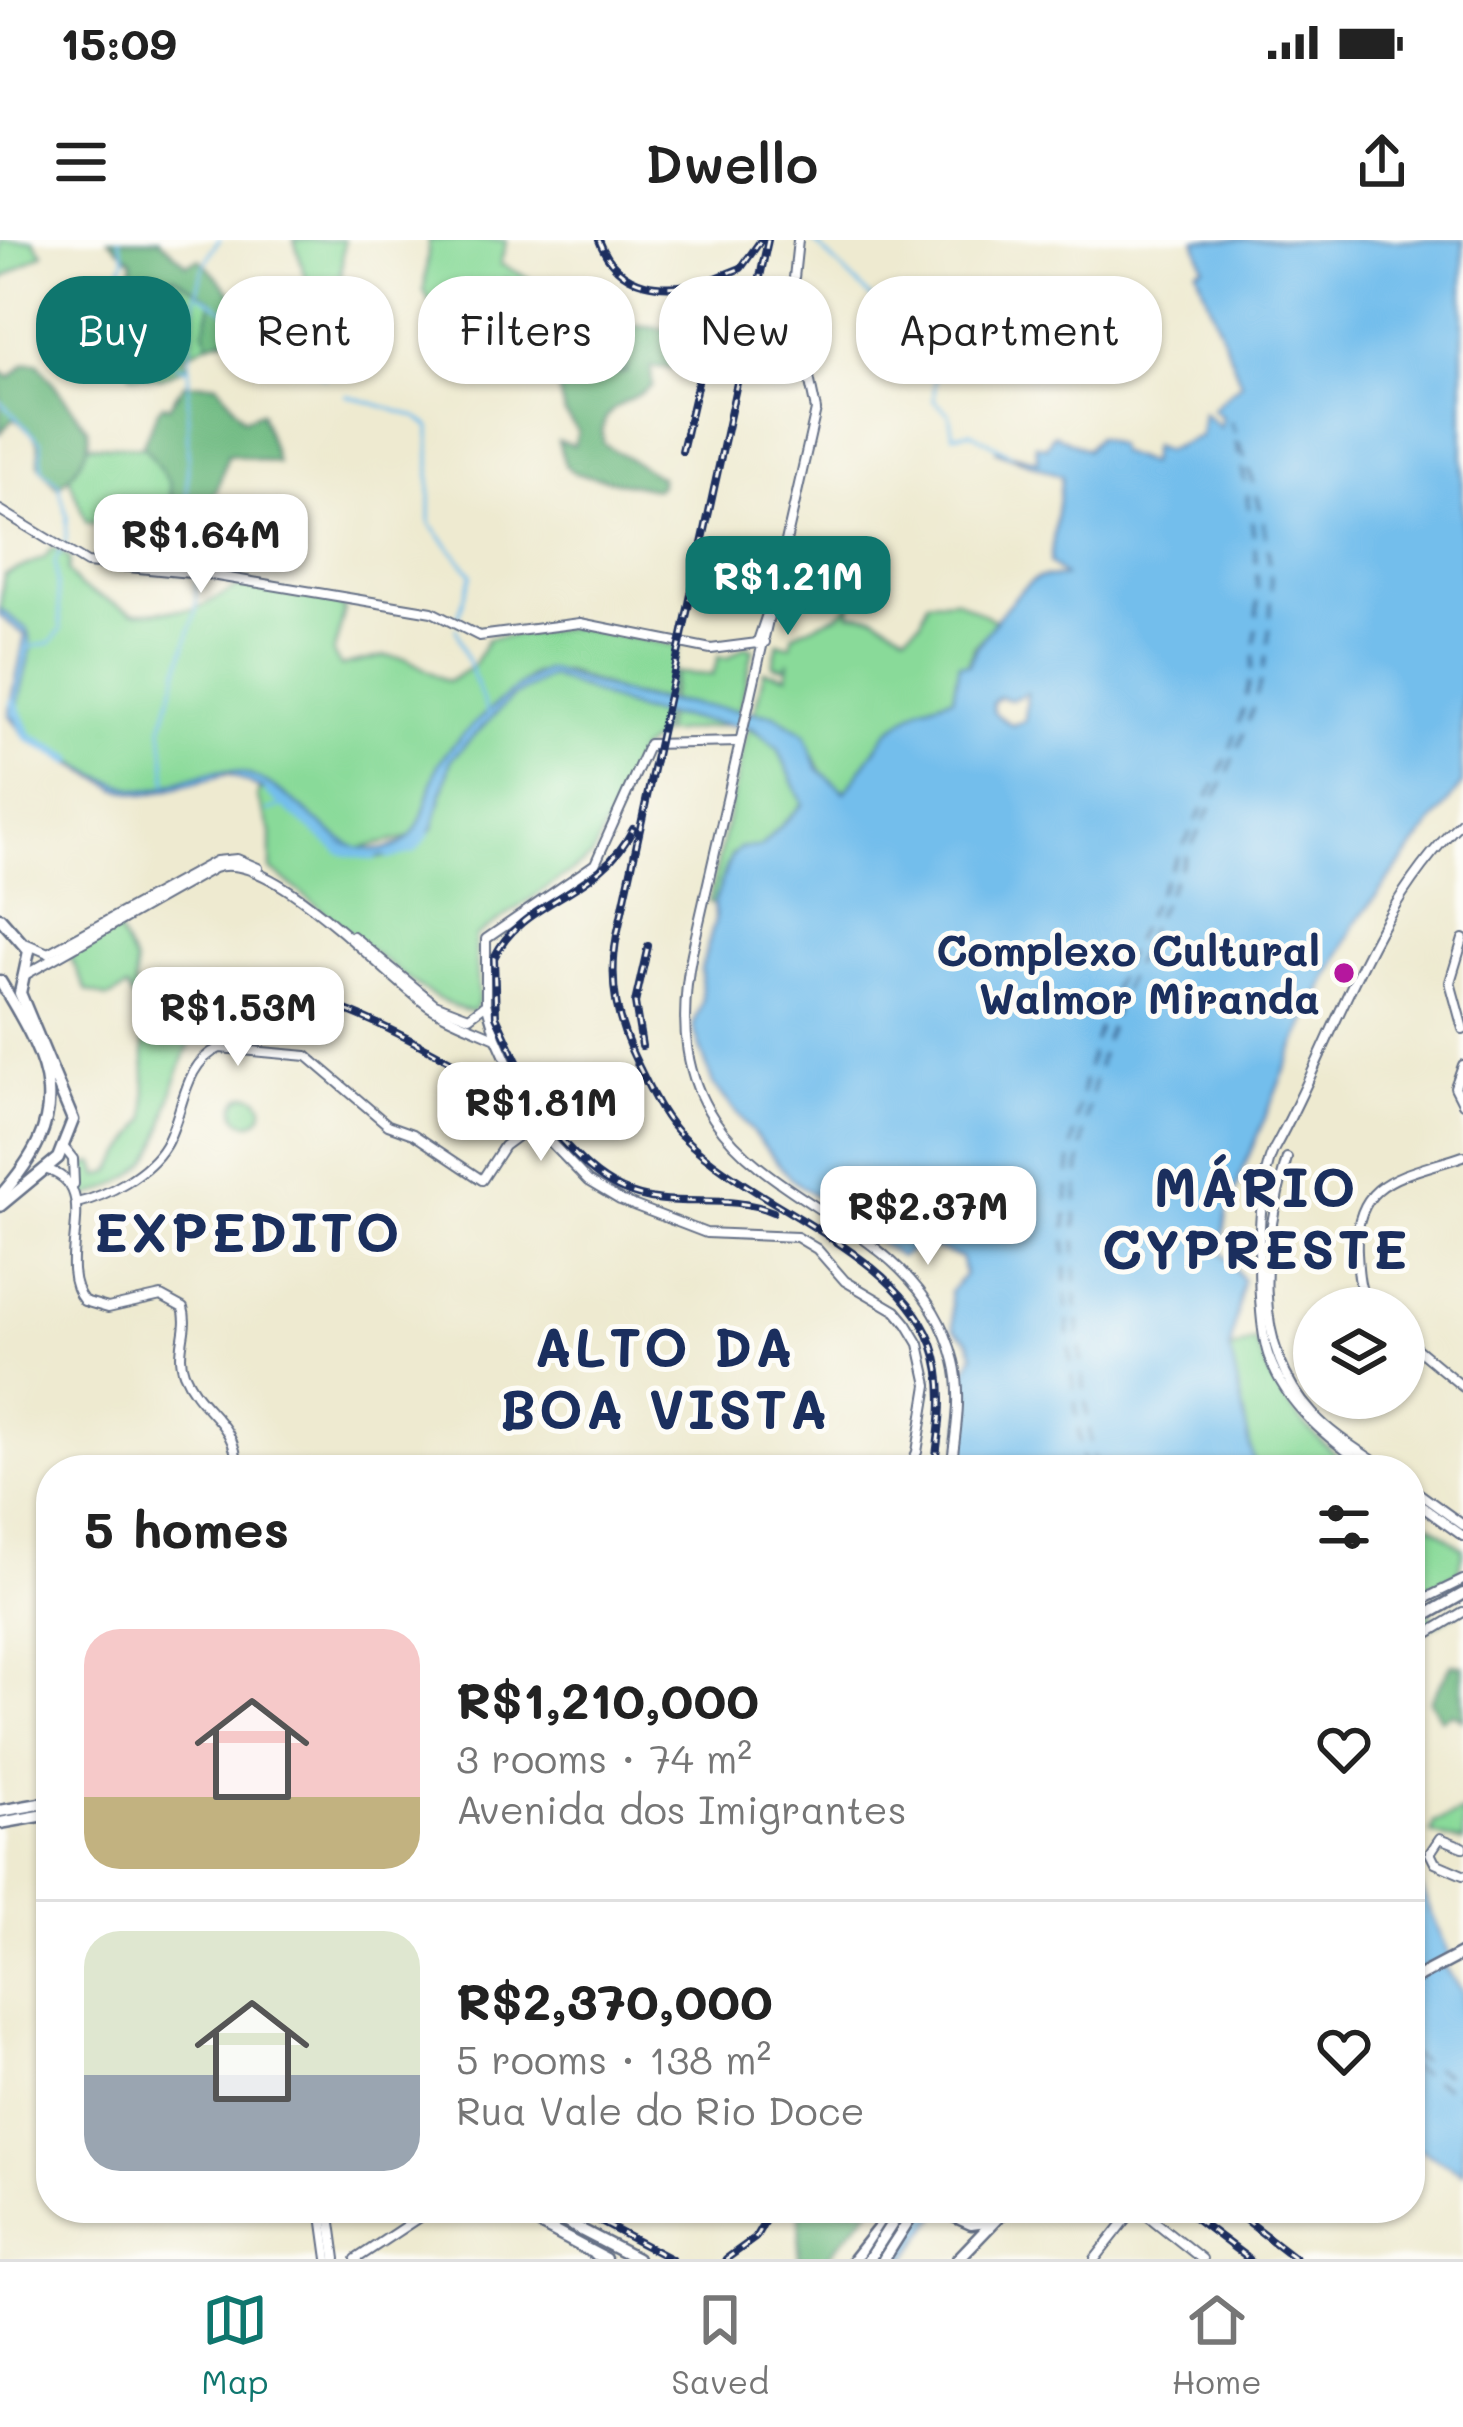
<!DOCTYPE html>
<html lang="en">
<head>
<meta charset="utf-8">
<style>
	:root { --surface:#fff; --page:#f6f6f6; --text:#222; --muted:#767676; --line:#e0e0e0; --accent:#0f766e }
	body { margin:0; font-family:Mali,sans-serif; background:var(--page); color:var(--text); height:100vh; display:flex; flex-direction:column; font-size:45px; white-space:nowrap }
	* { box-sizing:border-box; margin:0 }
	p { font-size:39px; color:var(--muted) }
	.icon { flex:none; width:66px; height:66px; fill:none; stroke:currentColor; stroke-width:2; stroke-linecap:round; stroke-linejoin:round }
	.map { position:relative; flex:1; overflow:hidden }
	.panel { position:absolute; left:36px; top:1215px; width:1389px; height:768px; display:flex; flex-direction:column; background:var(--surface); border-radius:48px; box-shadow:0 3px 9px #0004 }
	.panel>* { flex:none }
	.banner { position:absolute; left:36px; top:36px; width:1392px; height:108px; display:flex; gap:24px }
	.controls { position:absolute; left:1293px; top:1047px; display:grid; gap:24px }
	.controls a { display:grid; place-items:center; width:132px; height:132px; border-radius:50%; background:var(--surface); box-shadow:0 3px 9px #0004; font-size:60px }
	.price { position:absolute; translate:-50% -102px; padding:0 27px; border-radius:24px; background:#fff; color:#222; font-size:39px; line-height:78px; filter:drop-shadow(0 3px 6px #0008) }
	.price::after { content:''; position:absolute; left:50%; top:72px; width:36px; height:27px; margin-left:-18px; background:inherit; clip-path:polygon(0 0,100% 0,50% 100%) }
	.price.on { background:var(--accent); color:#fff }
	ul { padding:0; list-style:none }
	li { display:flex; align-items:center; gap:36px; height:300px; padding:0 48px }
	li+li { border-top:3px solid var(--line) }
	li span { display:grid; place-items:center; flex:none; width:336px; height:240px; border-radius:36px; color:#555 }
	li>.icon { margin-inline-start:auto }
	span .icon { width:144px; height:144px; fill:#fffc; stroke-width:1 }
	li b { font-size:51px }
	h2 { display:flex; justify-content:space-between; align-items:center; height:144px; padding:0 48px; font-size:51px }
	.chip { padding:0 42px; border-radius:48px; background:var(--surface); box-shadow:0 3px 9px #0004; font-size:42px; line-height:108px }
	.chip.on { background:var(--accent); color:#fff }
	.status { display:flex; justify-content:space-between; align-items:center; height:84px; padding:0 60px; background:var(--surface); direction:ltr }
	.status svg { height:33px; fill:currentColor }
	header { display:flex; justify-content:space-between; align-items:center; height:156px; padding:0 48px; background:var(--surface); font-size:54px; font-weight:600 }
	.tab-bar { display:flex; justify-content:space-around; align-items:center; height:168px; border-top:3px solid var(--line); background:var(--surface); font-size:33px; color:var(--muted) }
	.tab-bar a { display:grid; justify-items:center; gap:6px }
	.tab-bar .on { color:var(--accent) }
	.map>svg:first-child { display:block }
</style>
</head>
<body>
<div class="status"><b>15:09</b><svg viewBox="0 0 49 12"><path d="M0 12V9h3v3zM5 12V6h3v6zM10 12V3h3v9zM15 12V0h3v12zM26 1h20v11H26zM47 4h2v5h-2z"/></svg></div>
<header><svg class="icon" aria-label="menu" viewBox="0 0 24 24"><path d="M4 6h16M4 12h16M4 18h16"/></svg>Dwello<svg class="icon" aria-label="share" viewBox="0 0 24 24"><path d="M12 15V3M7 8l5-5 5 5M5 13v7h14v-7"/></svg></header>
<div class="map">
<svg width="1463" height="2019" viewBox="0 0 1463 2019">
	<rect width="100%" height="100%" fill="#fdfcf7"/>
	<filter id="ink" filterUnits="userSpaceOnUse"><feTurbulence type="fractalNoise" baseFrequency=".00833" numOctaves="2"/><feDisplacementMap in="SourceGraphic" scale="24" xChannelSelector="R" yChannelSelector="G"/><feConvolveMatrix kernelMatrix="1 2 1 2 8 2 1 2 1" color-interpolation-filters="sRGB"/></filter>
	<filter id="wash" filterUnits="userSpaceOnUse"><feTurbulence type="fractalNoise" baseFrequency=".004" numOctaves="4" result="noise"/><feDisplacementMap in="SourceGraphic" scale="48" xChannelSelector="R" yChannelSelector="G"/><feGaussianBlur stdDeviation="2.7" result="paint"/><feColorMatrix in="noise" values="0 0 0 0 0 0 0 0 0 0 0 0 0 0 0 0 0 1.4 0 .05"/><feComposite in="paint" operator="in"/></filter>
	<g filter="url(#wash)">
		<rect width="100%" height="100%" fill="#eeead0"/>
		<g fill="#89da99" stroke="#52847c" stroke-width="3">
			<polygon points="0,0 33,0 43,13 2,39 0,53"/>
			<polygon points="294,0 344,0 335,101 322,69 328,66 324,50 311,53"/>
			<polygon points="429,0 507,0 500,24 529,38 531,46 505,39 507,51 533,64 535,72 573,98 589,98 605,120 626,125 628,131 570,132 537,109 506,108 475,115 458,139 453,109 424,51"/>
			<polygon points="169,36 181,38 212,61 204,91 209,103 182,116 188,126 161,138 133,135 98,86 108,88 111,64 149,66"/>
			<polygon points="88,205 145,207 169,242 174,275 135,277 116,289 86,282 69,237"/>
			<path d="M53,307L70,318L68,332L80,347L134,373L195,369L242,345L336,361L345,370L333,414L341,426L385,416L407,419L448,442L473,426L488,399L575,387L679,406L666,460L628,455L565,431L533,433L445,515L423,584L411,597L357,609C318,590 293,551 251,536C214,523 186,542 152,549C123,556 31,503 15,479L29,396L0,369L4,335L44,318Z"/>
			<path d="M955,359L998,382L974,406L968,424L959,425L953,457L921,467L889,490L849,550C808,552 823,473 754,475L764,431L787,436L789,421L786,428L773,425L778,403L791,405L793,394L838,375L850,364V373L875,376L906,393L921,381L928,361Z"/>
			<polygon points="745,406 753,409 739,474 670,461 676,433 713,435 718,417 728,418"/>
			<path d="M558,436L640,471L663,475L659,495L639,511L592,617L475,697L479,762L473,771C428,771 317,660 271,630V592L257,557L260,546L368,618L433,588L451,519L512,457L542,437Z"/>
			<polygon points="667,475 738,483 663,494"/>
			<polygon points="748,487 778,507 803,564 760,607 732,614 714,663 709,662"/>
			<path d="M118,690L135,724V751L202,760C199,785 190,801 182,823C154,896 173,930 82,958L80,925L95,923L99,936L111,932L147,878L142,777L127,748L108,758L87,751L69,715Z"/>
			<circle cx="249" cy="869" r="14"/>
			<path d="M1255,1100C1276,1158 1307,1194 1356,1230H1255L1230,1110Z"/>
			<polygon points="1410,1269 1463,1309 1458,1333 1410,1357"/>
			<polygon points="1463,1342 1463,1349 1427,1370 1434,1380 1463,1365 1463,1369 1416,1397 1410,1371"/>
			<polygon points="1463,1572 1463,1603 1431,1593 1434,1583"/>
		</g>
		<g fill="#6eba81" stroke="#447470" stroke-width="3">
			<polygon points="109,0 159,0 187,24 199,19 205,24 238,60 237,80 227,98 209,103 204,91 212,61 174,36 167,38 169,52 157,64 111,64 108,88 98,86 91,65 107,43 131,31 133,21"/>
			<path d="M721,46L740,58L700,112L680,128L651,127L652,146C630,163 594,167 604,204L660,237V245L655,249L574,233L565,225L558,201L574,205L578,192L564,172L554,131L566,135L583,128L602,135L627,132L626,125L605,120L589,98L635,86L668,89L687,81L700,75Z"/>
			<path d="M26,123H38L88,189C92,210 74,235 57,247L39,224C41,198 34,192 14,178L0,193V130L10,138Z"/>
			<polygon points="217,143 244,179 261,172 277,223 228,214 217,250 193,291 177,285 169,242 143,204 157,172 163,165 169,167 184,144"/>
			<polygon points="1452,1424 1463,1426 1463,1480 1453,1473 1441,1479 1430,1461"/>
			<polygon points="800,1968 871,1968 826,2019 799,2019"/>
		</g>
		<g fill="#73beec" stroke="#4776a5" stroke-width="3" fill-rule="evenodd">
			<path d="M1195,0H1463L1462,544L1355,684L1301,792L1244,927L1227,973L1221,1011L1243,1040L1230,1109L1255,1230H959L966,1130L974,1114L968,1100L954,1089L950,1052L965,1034L961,1017C937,1012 929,997 900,1017L790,938L713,844L693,787L702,761L701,729L715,680L714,663L730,618L740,608L760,607L803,564L778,508L752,488L640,471L550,436L512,457L451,519L433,588L419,603L396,616L368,618L328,598L281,558L228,534L146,555L118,549L29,500L9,475L25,395L0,376V369L27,389L31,408L15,479C31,503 123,556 152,549C186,542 214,523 251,536C293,551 318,590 358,609C424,618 421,572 437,527C444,507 528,432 549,429L635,457L775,475L805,494L818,529L845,552L889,490L921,467L953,457L959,424H969C974,405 1018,348 1036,339C1045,334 1054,339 1064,336L1050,322L1062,236L995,210L1038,221L1036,205L1046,207L1054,194L1087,210L1097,197L1117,205L1118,212L1149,224L1152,206L1165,211L1200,196L1203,173L1220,187L1222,177L1212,169L1241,143L1202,45L1197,29L1204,26ZM1027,453L1025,481L1012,485L994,473L992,463L999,457L1011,460Z"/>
			<polygon points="1410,1624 1451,1718 1445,1727 1463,1751 1463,1932 1410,1904"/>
			<polygon points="928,1968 942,1968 906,2019 892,2019"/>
		</g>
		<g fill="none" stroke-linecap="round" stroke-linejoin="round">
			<g stroke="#73beec" stroke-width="3">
				<polyline points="119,0 125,19 102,73 109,93 134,117 158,118 186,129"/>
				<polyline points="812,0 889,75 884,96 935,136 934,160 949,174 953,195 971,192 1012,215"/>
				<polyline points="201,55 325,137"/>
				<polyline points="346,155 417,177 430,187 430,284 472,334 457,380"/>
				<polyline points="0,161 41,202 42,228 58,243 67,276 66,301 55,321 61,390 50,403 30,407"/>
				<path d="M190,329L184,316C195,246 172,45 220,0"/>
				<polyline points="456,389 488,475"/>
				<polyline points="167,543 162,487 196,370 196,337"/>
				<polyline points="268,571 287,565"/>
			</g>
			<g stroke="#73beec" stroke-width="9">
				<polyline points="14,463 28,496 71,520"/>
				<polyline points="269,551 341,610 373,616"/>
				<polyline points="390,615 413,609 425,594"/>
			</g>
			<g stroke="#355a89" stroke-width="3" stroke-dasharray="15 12" stroke-linecap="butt">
				<path d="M1084,1230C1063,1082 1052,943 1096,797C1124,701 1179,622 1220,533C1271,421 1264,311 1234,195"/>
				<path d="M1095,1230C1075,1091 1062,961 1099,823C1164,579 1354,459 1230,181"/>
				<polyline points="1410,1814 1463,1844"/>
				<polyline points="1410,1827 1463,1856"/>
			</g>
		</g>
	</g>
	<g filter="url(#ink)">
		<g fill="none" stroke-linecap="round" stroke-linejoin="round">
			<defs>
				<g id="minor">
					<path d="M798,0L792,57L816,170L692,713C639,977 907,936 954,1121C963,1156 955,1195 951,1230"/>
					<polyline points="0,270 87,323 211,335 432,372 479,396 580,383 711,409 765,402"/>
					<polyline points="757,404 767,374"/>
					<polyline points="740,502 649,504 595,624 486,699 486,763 496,797 536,887 588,941 620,960 706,993 797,997 817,1009 845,1041 896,1071 907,1084 919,1104 928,1145 917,1212 909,1230"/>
					<polyline points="353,696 435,764 469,777 485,765"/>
					<polyline points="1463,699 1450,742 1463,789"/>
					<polyline points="27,704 48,713 216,621 237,619 258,628"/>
					<path d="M23,736L214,628C271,608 380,732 427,765C447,779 472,787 494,797"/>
					<polyline points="1463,825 1455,847 1463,863"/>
					<polyline points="65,909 73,919 74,944"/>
					<path d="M1287,918C1263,1003 1248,1103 1313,1174C1333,1196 1363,1213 1387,1230"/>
					<path d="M44,929C108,945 51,1021 84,1061L108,1068L161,1056L183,1068C190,1089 175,1110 184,1133C201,1174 235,1178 238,1230"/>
					<path d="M77,963C107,956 149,933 165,906C184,875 182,823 220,808L307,816L388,885L413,894L482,940L504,906L535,883"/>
					<path d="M1370,1068C1359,1053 1358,1032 1357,1013C1353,937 1405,936 1463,916"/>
					<polyline points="1404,1098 1463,1147"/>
					<path d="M1372,1230C1329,1199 1288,1168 1269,1117C1255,1080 1255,944 1274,909C1335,799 1369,670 1463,580"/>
					<polyline points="1410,1247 1463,1285"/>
					<polyline points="1410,1258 1463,1296"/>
					<polyline points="1410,1366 1463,1340"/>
					<polyline points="1410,1404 1463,1372"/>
					<polyline points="1463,1607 1440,1598 1430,1613 1435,1623 1463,1635"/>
					<polyline points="321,1968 328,2019"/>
					<polyline points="329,1968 336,2019"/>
					<polyline points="1138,1968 1202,2019"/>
					<polyline points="356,2019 433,1968"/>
					<polyline points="1095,2019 1135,1968"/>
				</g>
				<g id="major">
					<polyline points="0,678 29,711 20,753 73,880 58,918 0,966"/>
					<path d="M0,741C53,828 75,873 0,956"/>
					<polyline points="1410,1384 1463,1354"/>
					<polyline points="0,1571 51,1562"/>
					<polyline points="0,1583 51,1574"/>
					<polyline points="1410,1741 1463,1713"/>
					<polyline points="510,1968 605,2019"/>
					<polyline points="539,1968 637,2019"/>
					<polyline points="935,1968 971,1984 993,1981"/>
					<polyline points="854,2019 885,1980 913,1968"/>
					<polyline points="884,2019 916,1968"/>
					<polyline points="958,2019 1007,1968"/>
				</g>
			</defs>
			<use href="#minor" stroke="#657086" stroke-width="12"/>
			<use href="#major" stroke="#657086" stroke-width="15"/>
			<use href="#minor" stroke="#fff" stroke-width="8"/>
			<use href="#major" stroke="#fff" stroke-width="10"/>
			<defs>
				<g id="rail">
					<path d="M599,0C618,51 664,52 710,41"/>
					<path d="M768,0L617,695C608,744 617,783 639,827C651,851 662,877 682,896C752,967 894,1007 932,1104C947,1145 940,1187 934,1230"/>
					<polyline points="696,46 741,28 761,0"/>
					<polyline points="682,211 700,133 746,57"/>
					<path d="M241,752C270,756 302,757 331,765C375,778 487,839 525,866C561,893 579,929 621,949C670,972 725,951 773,972"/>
					<polyline points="642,806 635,763 648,706"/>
					<path d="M543,878L496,776L494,718C522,658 599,657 633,589"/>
					<polyline points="574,1968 671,2019"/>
					<polyline points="1182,1968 1249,2019"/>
					<polyline points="1230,1968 1296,2019"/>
					<polyline points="726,2019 755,1998 772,1968"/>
				</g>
			</defs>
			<use href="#rail" stroke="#1b2f5e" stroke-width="8"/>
			<use href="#rail" stroke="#fdfcf7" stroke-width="3" stroke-dasharray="9" stroke-linecap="butt"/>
			<defs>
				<polyline id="major-bridge" points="869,2019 902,1968"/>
			</defs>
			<use href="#major-bridge" stroke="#657086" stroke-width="15" stroke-linecap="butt"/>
			<use href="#major-bridge" stroke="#fff" stroke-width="10"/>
		</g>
	</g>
	<circle fill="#b5179e" stroke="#fdfcf7" stroke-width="4.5" cx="1344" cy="733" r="12"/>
	<g text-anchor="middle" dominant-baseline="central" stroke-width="10" stroke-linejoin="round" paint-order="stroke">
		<g font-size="42" font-weight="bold" fill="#1b2f5e" stroke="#fdfcf7" text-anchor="end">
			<text x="1320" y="709">Complexo Cultural<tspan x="1320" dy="48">Walmor Miranda</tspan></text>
		</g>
		<g font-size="54" font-weight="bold" letter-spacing="3" fill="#1b2f5e" stroke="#fdfcf7">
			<text x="1256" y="945">MÁRIO<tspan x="1256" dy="62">CYPRESTE</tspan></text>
			<text x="248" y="990">EXPEDITO</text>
			<text x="665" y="1105">ALTO DA<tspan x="665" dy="62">BOA VISTA</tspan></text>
		</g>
	</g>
</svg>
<div class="controls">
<a><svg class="icon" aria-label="layers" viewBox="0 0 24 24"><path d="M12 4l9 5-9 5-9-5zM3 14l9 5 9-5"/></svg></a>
</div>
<b class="price" style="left:201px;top:356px">R$1.64M</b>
<b class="price on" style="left:788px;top:398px">R$1.21M</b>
<b class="price" style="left:238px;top:829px">R$1.53M</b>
<b class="price" style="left:541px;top:924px">R$1.81M</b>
<b class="price" style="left:928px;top:1028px">R$2.37M</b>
<div class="banner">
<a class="chip on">Buy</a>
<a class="chip">Rent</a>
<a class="chip">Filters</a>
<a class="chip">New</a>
<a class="chip">Apartment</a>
</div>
<section class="panel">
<h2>5 homes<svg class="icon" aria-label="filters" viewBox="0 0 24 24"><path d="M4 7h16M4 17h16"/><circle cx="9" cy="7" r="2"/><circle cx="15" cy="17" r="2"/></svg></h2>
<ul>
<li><span style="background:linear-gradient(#f6c9c9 70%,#c2b280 0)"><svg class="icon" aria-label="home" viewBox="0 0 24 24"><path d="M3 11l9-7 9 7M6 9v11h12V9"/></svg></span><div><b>R$1,210,000</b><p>3 rooms · 74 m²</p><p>Avenida dos Imigrantes</p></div><svg class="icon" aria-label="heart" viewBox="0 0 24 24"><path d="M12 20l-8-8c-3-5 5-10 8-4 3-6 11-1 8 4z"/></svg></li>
<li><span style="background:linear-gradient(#dfe7d0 60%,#9aa5b1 0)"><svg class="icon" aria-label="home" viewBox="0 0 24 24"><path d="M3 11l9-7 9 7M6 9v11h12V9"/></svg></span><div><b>R$2,370,000</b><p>5 rooms · 138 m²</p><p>Rua Vale do Rio Doce</p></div><svg class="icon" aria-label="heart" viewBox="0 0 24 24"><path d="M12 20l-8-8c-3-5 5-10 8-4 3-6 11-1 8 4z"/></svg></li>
</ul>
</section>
</div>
<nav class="tab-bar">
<a class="on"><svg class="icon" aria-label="map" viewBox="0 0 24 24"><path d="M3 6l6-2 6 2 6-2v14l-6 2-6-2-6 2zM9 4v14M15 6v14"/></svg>Map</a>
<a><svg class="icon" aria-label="saved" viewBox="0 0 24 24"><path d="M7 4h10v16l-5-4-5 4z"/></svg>Saved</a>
<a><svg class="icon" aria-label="home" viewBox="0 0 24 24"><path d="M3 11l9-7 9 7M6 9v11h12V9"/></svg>Home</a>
</nav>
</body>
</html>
